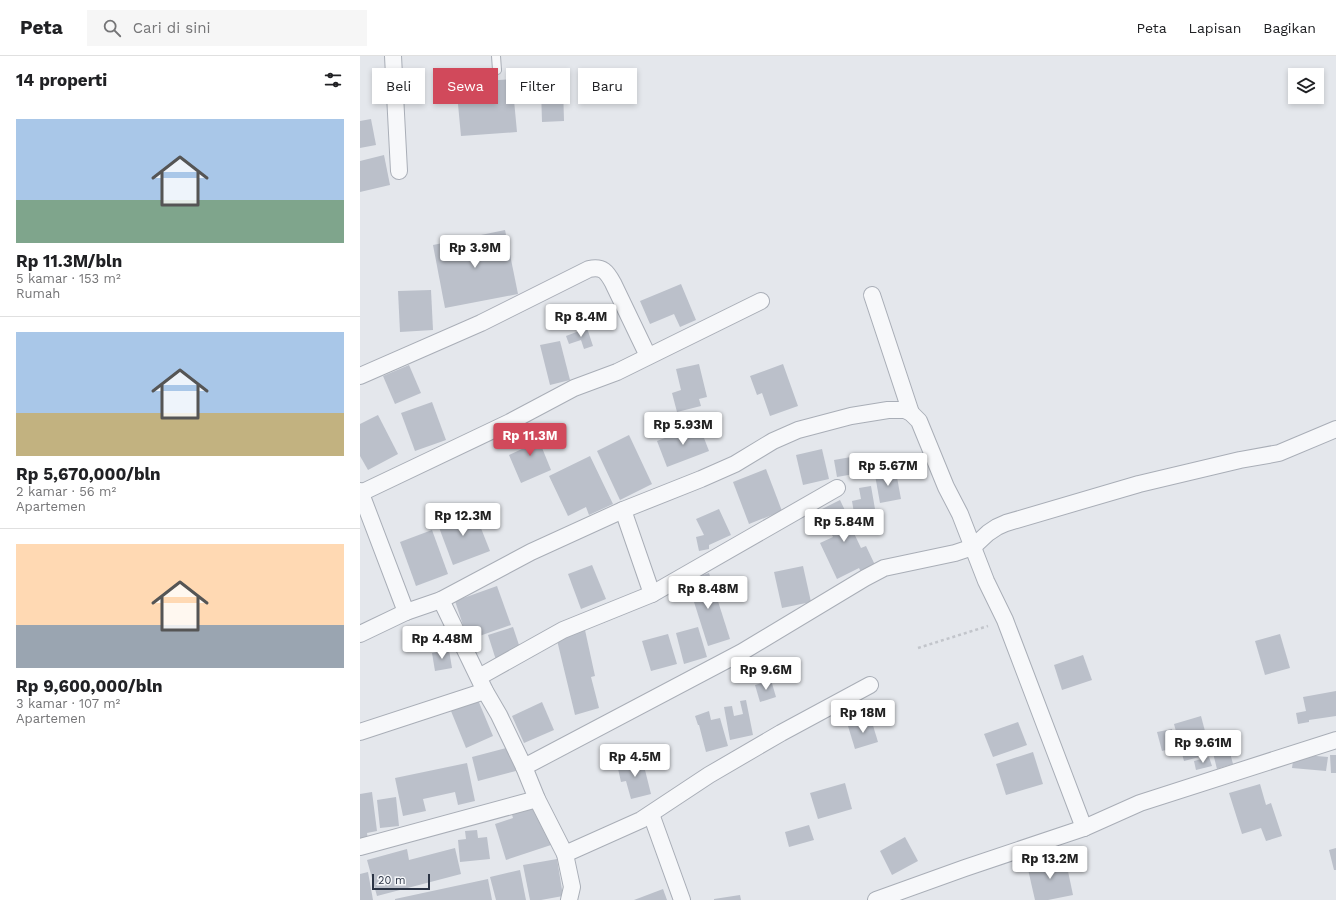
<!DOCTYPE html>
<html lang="id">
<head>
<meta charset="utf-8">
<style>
	:root { --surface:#fff; --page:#f6f6f6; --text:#202124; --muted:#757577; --line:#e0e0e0; --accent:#d1495b }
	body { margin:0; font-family:"Work Sans",sans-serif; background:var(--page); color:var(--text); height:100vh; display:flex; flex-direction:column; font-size:15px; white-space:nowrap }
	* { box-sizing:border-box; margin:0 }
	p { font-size:13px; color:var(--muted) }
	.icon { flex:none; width:22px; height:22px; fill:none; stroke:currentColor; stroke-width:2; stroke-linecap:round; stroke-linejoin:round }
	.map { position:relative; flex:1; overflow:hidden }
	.drawer { display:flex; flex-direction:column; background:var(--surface); width:360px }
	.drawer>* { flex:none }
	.top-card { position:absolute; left:12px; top:12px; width:380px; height:36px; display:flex; gap:8px }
	.tools { position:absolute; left:928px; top:12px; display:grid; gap:8px }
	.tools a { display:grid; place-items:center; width:36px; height:36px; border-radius:0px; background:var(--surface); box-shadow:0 2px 6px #0003; font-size:20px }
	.scale { position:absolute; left:12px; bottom:10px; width:58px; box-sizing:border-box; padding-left:4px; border:2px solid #2b3445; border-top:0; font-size:11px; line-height:14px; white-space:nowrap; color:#2b3445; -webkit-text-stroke:3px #f4f6f9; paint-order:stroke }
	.price { position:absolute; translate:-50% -34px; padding:0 9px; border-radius:4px; background:#fff; color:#222; font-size:13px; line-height:26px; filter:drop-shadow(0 1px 2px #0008) }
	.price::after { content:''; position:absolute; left:50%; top:24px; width:12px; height:9px; margin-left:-6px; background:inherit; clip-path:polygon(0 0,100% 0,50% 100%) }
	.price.on { background:var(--accent); color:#fff }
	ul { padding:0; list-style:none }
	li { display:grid; align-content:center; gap:8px; height:212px; padding:0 16px }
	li+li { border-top:1px solid var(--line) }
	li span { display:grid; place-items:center; height:124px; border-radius:0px; color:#555 }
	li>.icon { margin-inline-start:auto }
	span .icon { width:72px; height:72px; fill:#fffc; stroke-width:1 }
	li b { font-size:17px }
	h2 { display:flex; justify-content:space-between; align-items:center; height:48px; padding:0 16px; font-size:17px }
	.chip { padding:0 14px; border-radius:0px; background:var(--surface); box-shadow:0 2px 6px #0003; font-size:14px; line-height:36px }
	.chip.on { background:var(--accent); color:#fff }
	header { display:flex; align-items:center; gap:24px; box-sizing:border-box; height:56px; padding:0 20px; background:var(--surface); border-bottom:1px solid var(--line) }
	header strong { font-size:19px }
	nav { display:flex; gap:22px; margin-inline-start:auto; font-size:14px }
	.search { width:280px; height:36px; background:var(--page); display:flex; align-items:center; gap:10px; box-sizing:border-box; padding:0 14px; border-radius:0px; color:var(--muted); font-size:15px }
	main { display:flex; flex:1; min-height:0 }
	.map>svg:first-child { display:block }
</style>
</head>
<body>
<header>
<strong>Peta</strong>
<div class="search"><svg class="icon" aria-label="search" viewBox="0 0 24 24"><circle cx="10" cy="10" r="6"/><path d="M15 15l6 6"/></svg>Cari di sini</div>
<nav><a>Peta</a><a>Lapisan</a><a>Bagikan</a></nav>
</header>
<main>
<section class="drawer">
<h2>14 properti<svg class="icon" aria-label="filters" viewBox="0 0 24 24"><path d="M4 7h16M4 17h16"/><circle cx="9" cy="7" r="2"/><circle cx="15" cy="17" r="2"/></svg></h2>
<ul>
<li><span style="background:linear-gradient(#a9c7e8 65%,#7fa58c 0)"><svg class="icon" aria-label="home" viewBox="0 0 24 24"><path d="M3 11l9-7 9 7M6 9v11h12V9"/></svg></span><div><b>Rp 11.3M/bln</b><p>5 kamar · 153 m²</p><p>Rumah</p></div></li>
<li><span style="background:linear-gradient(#a9c7e8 65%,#c2b280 0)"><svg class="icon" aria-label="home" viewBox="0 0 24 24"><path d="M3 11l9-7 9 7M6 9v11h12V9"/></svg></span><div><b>Rp 5,670,000/bln</b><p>2 kamar · 56 m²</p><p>Apartemen</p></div></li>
<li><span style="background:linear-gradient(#ffd9b3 65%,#9aa5b1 0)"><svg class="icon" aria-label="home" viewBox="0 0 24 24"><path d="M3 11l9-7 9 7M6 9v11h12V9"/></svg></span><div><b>Rp 9,600,000/bln</b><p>3 kamar · 107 m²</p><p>Apartemen</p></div></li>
</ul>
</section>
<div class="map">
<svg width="976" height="844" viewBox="0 0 976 844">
	<rect width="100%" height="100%" fill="#e4e7ec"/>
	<g fill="#bbc0ca">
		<polygon points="152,23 157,76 101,80 96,27"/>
		<polygon points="203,32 204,65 182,66 181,33"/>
		<polygon points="11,63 16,89 0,92 0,65"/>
		<polygon points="24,99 30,129 0,136 0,105"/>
		<polygon points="145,174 158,238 85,252 73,189"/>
		<polygon points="321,228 336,264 320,271 314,258 290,268 280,245"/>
		<polygon points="71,234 73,274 40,276 38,235"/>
		<polygon points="227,272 233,290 224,293 221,284 209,288 206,280"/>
		<polygon points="200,285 210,324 190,329 180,289"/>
		<polygon points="339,308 347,341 339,343 341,350 317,356 312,337 321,334 316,313"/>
		<polygon points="423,308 438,350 410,360 402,337 397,339 390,320"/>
		<polygon points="49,309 61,337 35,348 23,320"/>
		<polygon points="72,346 86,384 55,395 41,357"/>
		<polygon points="18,359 38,398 8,414 0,400 0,368"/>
		<polygon points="339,369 349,395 307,411 297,385"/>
		<polygon points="174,372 191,414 161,427 149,399 162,393 156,380"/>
		<polygon points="269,379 292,428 260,444 237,395"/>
		<polygon points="462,393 469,423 443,429 436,399"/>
		<polygon points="230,400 253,448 229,459 226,451 208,460 189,420"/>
		<polygon points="491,401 494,418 477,421 474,404"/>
		<polygon points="406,413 422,455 389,468 373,426"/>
		<polygon points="536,416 541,443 520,447 515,419"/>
		<polygon points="511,430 515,453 494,457 492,445 501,443 499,432"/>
		<polygon points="480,444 493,471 491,471 501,492 506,490 515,509 501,516 499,512 477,523 460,487 473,481 460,454"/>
		<polygon points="113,452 130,495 93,509 77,466"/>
		<polygon points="359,453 371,479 349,489 349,493 339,495 336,481 344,479 336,463"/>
		<polygon points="72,474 88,518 56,530 40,486"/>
		<polygon points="232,509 246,543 221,553 208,518"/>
		<polygon points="443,510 451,546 422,552 414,516"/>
		<polygon points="349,517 370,583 348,590 327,524"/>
		<polygon points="137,530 151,569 108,584 95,545"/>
		<polygon points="153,571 161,595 136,604 128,579"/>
		<polygon points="338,571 347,601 324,608 316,577"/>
		<polygon points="225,574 235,620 231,621 239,652 215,659 196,580"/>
		<polygon points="308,578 317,608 291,615 282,585"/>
		<polygon points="920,578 930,612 905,619 895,585"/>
		<polygon points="89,594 92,612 75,615 72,597"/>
		<polygon points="723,599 732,624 702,634 694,609"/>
		<polygon points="411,624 416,641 400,646 395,629"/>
		<polygon points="976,635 976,660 949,664 949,666 938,668 936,657 946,655 943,641"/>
		<polygon points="118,644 133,680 106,692 91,655"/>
		<polygon points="386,644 393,679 370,684 364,651 372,650 374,660 383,658 380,645"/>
		<polygon points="182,646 194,674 164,687 152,660"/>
		<polygon points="349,655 351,664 360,662 368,690 346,696 339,669 338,669 335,660"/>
		<polygon points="841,660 851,698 824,705 814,668"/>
		<polygon points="511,663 518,686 495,693 488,670"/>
		<polygon points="658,666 667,689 633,701 624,678"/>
		<polygon points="812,673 817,691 802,695 797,676"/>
		<polygon points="150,691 156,715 118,725 112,701"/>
		<polygon points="869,693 873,708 857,713 853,697"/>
		<polygon points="673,696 683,728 646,739 636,708"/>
		<polygon points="934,698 968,701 966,715 932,712"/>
		<polygon points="970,699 976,699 976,717 971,717"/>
		<polygon points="849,701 852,710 836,714 834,705"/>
		<polygon points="282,702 291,738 271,743 266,725 261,726 257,708"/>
		<polygon points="107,707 115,745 98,749 95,736 63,743 66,755 43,760 35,722"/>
		<polygon points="485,727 492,753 458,763 450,737"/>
		<polygon points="900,728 906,749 911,747 922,780 906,785 901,772 882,778 869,737"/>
		<polygon points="12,736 17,775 7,777 8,784 0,785 0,738"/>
		<polygon points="36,741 39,770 20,772 17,744"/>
		<polygon points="177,746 191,789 146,804 135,768 153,762 151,755"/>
		<polygon points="449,769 454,784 429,791 425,776"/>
		<polygon points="117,774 118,782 127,781 130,803 100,806 98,784 106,783 105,775"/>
		<polygon points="545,781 558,805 532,819 520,795"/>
		<polygon points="95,792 101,818 17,840 7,804 47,793 49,804"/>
		<polygon points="976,792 976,814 974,814 969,794"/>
		<polygon points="705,801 713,839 688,844 675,844 667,809"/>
		<polygon points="197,803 203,840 181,844 170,844 163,809"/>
		<polygon points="160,814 166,844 136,844 130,821"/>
		<polygon points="8,816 13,844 0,844 0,818"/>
		<polygon points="128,823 132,844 35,844 35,843"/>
		<polygon points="303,833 307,844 274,844"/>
		<polygon points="380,839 381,844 354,844 354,843"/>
	</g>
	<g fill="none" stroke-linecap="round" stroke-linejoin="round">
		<defs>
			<polyline id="service" points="136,0 137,14"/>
			<g id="minor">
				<polyline points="33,0 39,115"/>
				<polyline points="512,239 551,357"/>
				<path d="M0,320L121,267L229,213C243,210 247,216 253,227L288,300"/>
				<polyline points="0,435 46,556"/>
				<polyline points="1,437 150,366 214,332 257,316 401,245"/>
				<polyline points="263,454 292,538"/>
				<polyline points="81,544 125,635 139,659 164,711 382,596 505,522 524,512 595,497 613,491 628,477 637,471 646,467 779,428 880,404 919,397 976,373"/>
				<polyline points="0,578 46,556 81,544 171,496 263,454 341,423 375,408 413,385 438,374 491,360 528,354 545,354 551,357 559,365 586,431 600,458 626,525 645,564 724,772"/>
				<polyline points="119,621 203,574 292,538 477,432"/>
				<polyline points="0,676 125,635"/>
				<polyline points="164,711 177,743 205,798 212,831 209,844"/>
				<polyline points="291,758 322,844"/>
				<polyline points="0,791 177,743"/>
				<polyline points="205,798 281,764 349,719 421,677 510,629"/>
				<polyline points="516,844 605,812 724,772 780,747 976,684"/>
			</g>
		</defs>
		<use href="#service" stroke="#a9aeb7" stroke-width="10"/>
		<use href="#minor" stroke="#a9aeb7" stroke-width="18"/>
		<polyline stroke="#c2c5cb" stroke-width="2.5" stroke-dasharray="3 3" stroke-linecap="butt" points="558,592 628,570"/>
		<use href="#service" stroke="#f7f8fa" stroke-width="8"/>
		<use href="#minor" stroke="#f7f8fa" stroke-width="16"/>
	</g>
</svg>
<div class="tools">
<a><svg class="icon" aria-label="layers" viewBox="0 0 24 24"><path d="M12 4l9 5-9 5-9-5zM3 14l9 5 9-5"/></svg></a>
</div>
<div class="scale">20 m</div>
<b class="price" style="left:115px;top:213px">Rp 3.9M</b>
<b class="price" style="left:221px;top:282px">Rp 8.4M</b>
<b class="price" style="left:323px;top:390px">Rp 5.93M</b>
<b class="price on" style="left:170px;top:401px">Rp 11.3M</b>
<b class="price" style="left:528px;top:431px">Rp 5.67M</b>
<b class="price" style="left:103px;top:481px">Rp 12.3M</b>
<b class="price" style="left:484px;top:487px">Rp 5.84M</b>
<b class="price" style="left:348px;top:554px">Rp 8.48M</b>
<b class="price" style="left:82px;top:604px">Rp 4.48M</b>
<b class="price" style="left:406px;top:635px">Rp 9.6M</b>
<b class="price" style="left:503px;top:678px">Rp 18M</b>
<b class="price" style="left:843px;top:708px">Rp 9.61M</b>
<b class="price" style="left:275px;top:722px">Rp 4.5M</b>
<b class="price" style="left:690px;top:824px">Rp 13.2M</b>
<div class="top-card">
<a class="chip">Beli</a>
<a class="chip on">Sewa</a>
<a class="chip">Filter</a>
<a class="chip">Baru</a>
</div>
</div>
</main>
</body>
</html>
